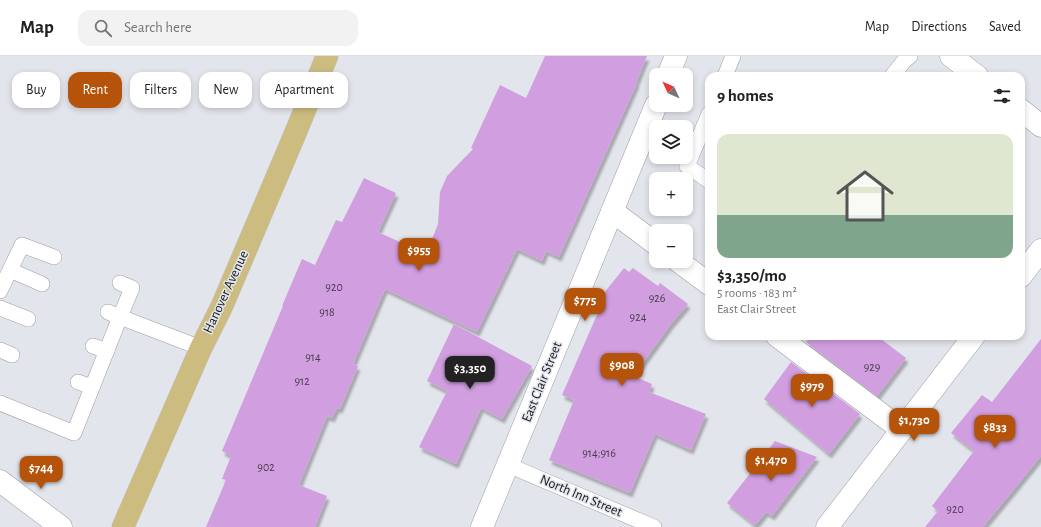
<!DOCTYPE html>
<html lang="en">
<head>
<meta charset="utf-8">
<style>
	:root { --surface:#fff; --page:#f2f2f2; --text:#222; --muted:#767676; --line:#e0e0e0; --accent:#b45309 }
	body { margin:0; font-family:"Alegreya Sans",sans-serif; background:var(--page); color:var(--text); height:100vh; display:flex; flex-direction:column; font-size:15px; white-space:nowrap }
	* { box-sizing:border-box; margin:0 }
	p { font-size:13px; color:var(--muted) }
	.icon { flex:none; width:22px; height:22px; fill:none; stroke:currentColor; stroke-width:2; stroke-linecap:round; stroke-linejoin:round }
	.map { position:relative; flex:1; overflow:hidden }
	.drawer { position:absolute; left:705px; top:16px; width:320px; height:268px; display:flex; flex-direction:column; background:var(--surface); border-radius:12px; box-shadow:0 2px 6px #0003 }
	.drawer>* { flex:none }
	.guide { position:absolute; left:12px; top:16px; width:380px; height:36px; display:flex; gap:8px }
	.needle { width:26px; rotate:314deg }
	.buttons { position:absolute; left:649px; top:12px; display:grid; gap:8px }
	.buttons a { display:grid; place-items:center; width:44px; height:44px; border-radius:8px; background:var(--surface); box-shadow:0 2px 6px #0003; font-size:20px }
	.price { position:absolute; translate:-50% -34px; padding:0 9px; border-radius:8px; background:var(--accent); color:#fff; font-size:13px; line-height:26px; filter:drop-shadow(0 1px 2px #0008) }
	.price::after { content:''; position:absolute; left:50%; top:24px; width:12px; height:9px; margin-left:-6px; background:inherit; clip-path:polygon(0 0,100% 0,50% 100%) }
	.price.current { background:#222; color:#fff }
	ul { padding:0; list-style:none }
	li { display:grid; align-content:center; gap:8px; height:212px; padding:0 12px }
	li span { display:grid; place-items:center; height:124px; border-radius:12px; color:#555 }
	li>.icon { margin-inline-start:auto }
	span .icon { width:72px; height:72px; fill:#fffc; stroke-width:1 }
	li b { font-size:17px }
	h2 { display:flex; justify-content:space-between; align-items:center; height:48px; padding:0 12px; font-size:17px }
	.chip { padding:0 14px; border-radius:12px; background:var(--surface); box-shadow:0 2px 6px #0003; font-size:14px; line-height:36px }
	.chip.current { background:var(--accent); color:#fff }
	header { display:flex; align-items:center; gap:24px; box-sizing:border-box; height:56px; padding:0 20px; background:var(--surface); border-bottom:1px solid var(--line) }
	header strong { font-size:19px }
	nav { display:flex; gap:22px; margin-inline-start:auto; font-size:14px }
	.search { width:280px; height:36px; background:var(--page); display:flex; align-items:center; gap:10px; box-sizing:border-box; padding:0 14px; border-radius:12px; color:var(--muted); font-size:15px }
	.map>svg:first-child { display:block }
</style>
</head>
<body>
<header>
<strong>Map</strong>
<div class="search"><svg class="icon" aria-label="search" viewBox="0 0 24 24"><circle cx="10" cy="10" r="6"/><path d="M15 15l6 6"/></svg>Search here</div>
<nav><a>Map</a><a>Directions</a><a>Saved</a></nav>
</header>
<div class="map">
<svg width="1041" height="471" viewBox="0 0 1041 471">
	<defs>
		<filter id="shadow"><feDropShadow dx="2.5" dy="4.5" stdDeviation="1" flood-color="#0004"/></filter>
	</defs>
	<rect width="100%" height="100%" fill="#e3e5ec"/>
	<g fill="#d19edf" filter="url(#shadow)">
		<polygon points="545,0 647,0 636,27 637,27 559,201 546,195 542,205 517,193 477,276 385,233 353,308 358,310 340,353 337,352 332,362 327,360 299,429 327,440 315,471 206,471 226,424 222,423 231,400 222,395 283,250 282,250 302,203 315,209 336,164 342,166 364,122 396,137 378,176 426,198 438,168 440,136 447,120 473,93 471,92 500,29 526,42"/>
		<polygon points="624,212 629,216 633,212 658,230 660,227 688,248 671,268 633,320 652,328 649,336 706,358 691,394 655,378 630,437 549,404 574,344 562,339 596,261 606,247 600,242"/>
		<polygon points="454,268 532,310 502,363 481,352 456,408 419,391 447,335 427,325"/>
		<polygon points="810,280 877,280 906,302 877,340 806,286"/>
		<polygon points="1041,283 1041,400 983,471 925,471 938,455 932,450 974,395 951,377 982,339 992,346"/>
		<polygon points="791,306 860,358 829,398 764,343"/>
		<polygon points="775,385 817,401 772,460 766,456 755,469 727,447"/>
	</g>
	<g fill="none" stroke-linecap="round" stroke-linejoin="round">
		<defs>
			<g id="service">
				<polyline points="725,20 733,0"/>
				<polyline points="892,20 904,5 910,0"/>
				<polyline points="709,58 687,110 709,125"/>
				<polyline points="10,214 42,228"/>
				<polyline points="120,227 132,232 120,261 201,292"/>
				<polyline points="0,235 22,189 54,201"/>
				<polyline points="0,252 28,263"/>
				<polyline points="93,290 107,295"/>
				<polyline points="0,294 12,299"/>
				<polyline points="78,326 92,331"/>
				<polyline points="0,347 74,377 120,261 108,256"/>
				<polyline points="508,409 654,471"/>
			</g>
			<g id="minor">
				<polyline points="951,0 977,20"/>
				<polyline points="668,19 676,0"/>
				<polyline points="1021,54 1041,70"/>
				<polyline points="612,155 656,188"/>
				<polyline points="678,205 709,228"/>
				<polyline points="1021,220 1041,194"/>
				<polyline points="777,280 902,374"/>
				<polyline points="482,471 656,49"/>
				<polyline points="827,471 974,280"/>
			</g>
			<polyline id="secondary" points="0,425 61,471"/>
			<polyline id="primary" points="123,471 201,292 222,250 295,78 327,0"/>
		</defs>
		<use href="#service" stroke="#9e9fa6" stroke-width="16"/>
		<use href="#minor" stroke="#9e9fa6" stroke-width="23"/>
		<use href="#secondary" stroke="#9e9fa6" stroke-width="23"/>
		<use href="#primary" stroke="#c4c4c4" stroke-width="23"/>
		<use href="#service" stroke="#fff" stroke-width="15"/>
		<use href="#minor" stroke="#fff" stroke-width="22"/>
		<use href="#secondary" stroke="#fff" stroke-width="22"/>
		<use href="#primary" stroke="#ccbc80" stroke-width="22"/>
	</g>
	<g text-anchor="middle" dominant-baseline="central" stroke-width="3" stroke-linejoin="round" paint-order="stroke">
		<g font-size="12" fill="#483c4e">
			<text x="334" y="231">920</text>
			<text x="657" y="242">926</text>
			<text x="327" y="256">918</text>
			<text x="638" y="261">924</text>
			<text x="313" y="301">914</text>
			<text x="872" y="311">929</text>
			<text x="302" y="325">912</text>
			<text x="599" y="397">914;916</text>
			<text x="266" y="411">902</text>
			<text x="955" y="453">920</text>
		</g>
		<g font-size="14" fill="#1b1c1e" stroke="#e3e5ec">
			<text transform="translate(226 236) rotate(-65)">Hanover Avenue</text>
			<text transform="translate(542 326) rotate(-68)">East Clair Street</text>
			<text transform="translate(581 440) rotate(23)">North Inn Street</text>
		</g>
	</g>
</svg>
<div class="buttons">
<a><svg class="needle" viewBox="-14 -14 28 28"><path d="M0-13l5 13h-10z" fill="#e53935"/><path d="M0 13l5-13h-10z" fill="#767676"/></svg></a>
<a><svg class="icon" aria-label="layers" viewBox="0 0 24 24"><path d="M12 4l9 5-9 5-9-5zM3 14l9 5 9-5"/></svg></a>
<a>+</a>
<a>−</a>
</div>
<b class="price" style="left:419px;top:216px">$955</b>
<b class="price" style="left:585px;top:266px">$775</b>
<b class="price" style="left:622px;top:331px">$908</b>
<b class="price current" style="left:470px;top:334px">$3,350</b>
<b class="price" style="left:812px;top:352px">$979</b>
<b class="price" style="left:914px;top:386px">$1,730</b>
<b class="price" style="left:995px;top:393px">$833</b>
<b class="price" style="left:771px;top:426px">$1,470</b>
<b class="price" style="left:41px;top:434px">$744</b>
<div class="guide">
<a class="chip">Buy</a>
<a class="chip current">Rent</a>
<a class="chip">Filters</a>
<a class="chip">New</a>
<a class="chip">Apartment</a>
</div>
<section class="drawer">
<h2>9 homes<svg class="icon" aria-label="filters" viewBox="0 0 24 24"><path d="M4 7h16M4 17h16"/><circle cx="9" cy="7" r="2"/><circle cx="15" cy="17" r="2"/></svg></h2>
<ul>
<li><span style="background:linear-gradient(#dfe7d0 65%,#7fa58c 0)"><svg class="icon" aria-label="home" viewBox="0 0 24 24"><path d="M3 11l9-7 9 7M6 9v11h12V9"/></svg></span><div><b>$3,350/mo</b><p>5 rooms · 183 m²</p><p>East Clair Street</p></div></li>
</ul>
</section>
</div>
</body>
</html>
